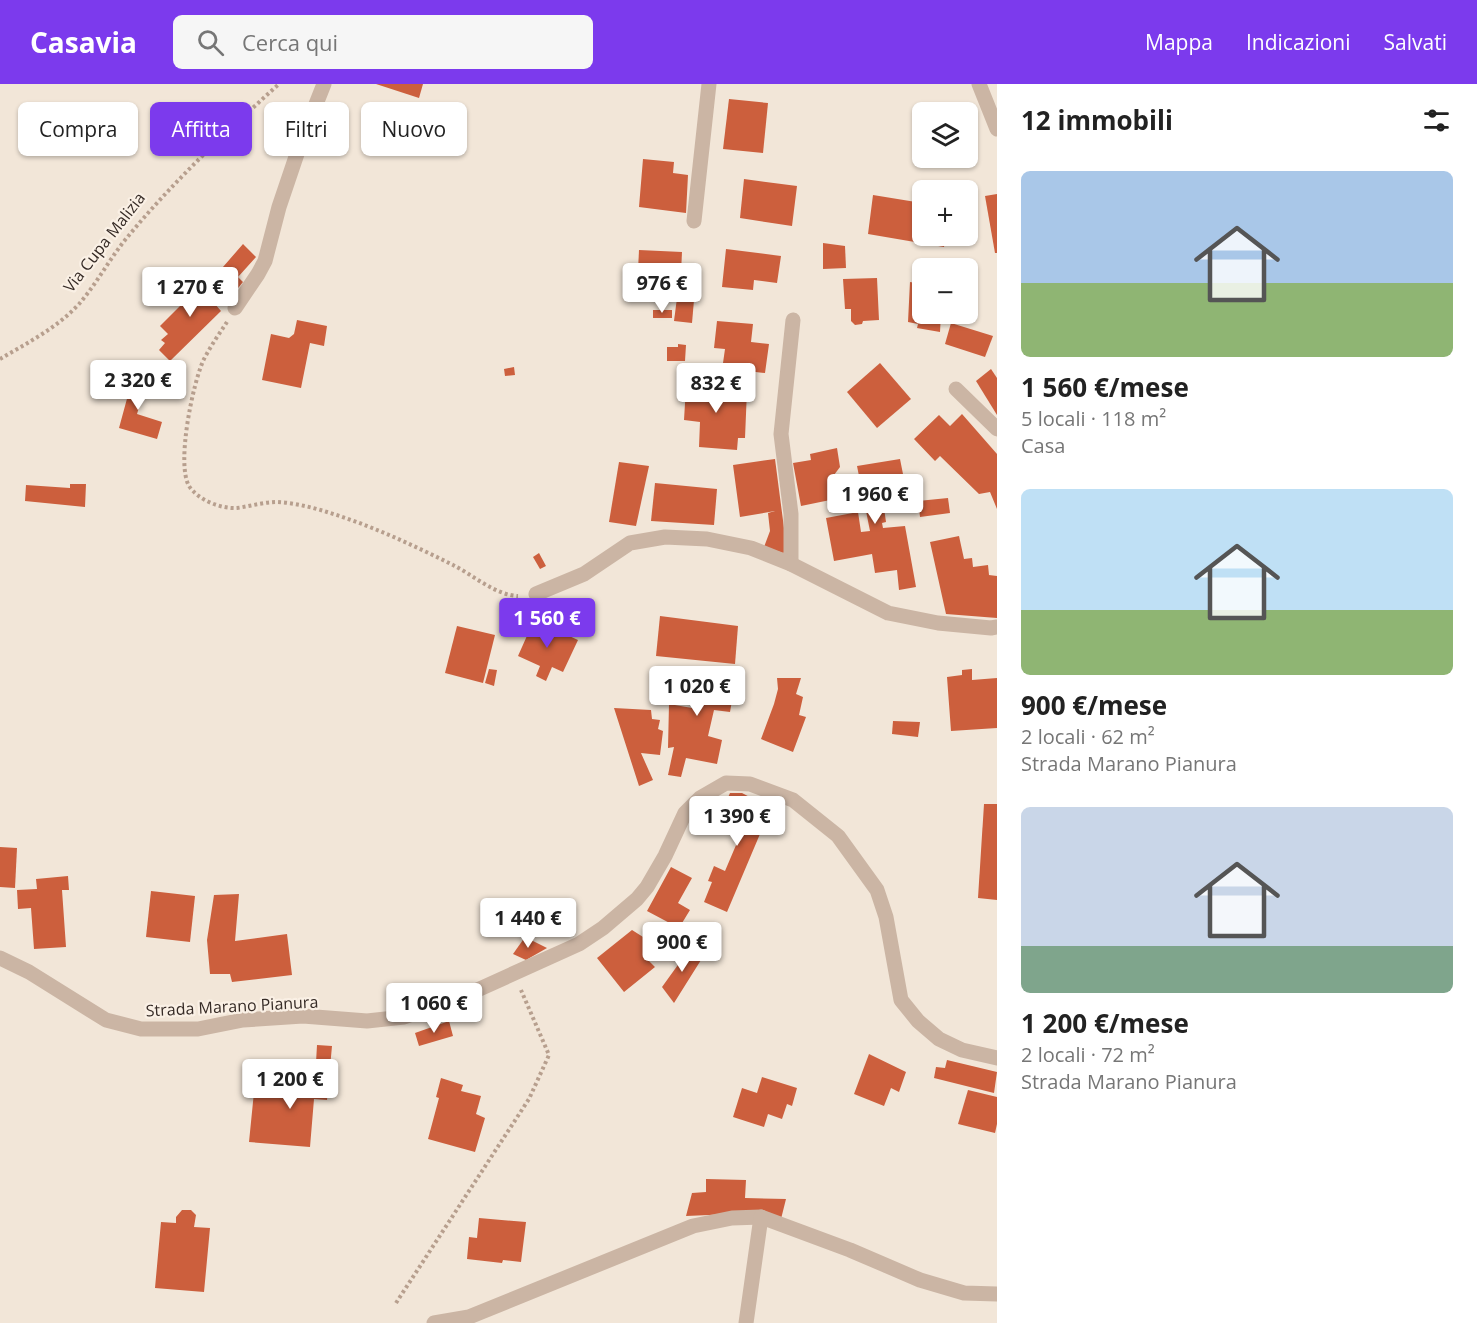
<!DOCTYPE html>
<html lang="it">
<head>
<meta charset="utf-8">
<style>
	:root { --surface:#fff; --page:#f6f6f6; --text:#222; --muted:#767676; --accent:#7c3aed }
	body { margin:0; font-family:"Open Sans",sans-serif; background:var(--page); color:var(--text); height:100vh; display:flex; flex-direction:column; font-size:22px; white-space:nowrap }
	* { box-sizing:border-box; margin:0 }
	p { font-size:20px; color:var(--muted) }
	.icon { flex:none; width:33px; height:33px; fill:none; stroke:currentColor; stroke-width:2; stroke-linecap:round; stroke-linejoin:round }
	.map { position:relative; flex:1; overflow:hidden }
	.side { display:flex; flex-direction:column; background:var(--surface); width:480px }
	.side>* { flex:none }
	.top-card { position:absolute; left:18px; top:18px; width:570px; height:54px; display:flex; gap:12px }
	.buttons { position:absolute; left:912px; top:18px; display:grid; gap:12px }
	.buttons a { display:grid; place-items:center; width:66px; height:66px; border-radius:9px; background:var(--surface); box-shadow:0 2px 4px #0004; font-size:30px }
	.price { position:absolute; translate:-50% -51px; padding:0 14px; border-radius:6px; background:#fff; color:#222; font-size:20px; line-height:39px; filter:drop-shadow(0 2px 3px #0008) }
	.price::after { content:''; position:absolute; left:50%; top:36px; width:18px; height:14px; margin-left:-9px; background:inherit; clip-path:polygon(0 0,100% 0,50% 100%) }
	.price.active { background:var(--accent); color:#fff }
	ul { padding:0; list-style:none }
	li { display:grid; align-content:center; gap:12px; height:318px; padding:0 24px }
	li span { display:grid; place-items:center; height:186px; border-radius:9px; color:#555 }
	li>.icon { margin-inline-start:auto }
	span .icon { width:108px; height:108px; fill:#fffc; stroke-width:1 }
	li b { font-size:26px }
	h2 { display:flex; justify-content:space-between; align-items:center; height:72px; padding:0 24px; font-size:26px }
	.tag { padding:0 21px; border-radius:9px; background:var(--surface); box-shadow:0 2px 4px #0004; font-size:21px; line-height:54px }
	.tag.active { background:var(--accent); color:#fff }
	header { display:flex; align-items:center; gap:36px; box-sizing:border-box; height:84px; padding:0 30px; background:var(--accent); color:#fff }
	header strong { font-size:28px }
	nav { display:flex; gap:33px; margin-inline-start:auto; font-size:21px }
	.search { width:420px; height:54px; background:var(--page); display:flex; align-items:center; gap:15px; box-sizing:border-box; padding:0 21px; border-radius:9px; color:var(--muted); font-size:22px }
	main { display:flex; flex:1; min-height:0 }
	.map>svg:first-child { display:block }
</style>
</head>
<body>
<header>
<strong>Casavia</strong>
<div class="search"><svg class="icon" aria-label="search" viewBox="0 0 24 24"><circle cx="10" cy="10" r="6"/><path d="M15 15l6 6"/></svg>Cerca qui</div>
<nav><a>Mappa</a><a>Indicazioni</a><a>Salvati</a></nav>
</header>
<main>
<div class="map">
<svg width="997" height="1239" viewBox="0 0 997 1239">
	<rect width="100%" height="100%" fill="#f2e6d8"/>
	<g fill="#cc5f3d">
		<polygon points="376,0 423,0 419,14"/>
		<polygon points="729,15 768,19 763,69 723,65"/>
		<polygon points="643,75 674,78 673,89 688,91 686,129 639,123"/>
		<polygon points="744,95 797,102 792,142 740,134"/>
		<polygon points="997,110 997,169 995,169 985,112"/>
		<polygon points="873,111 922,119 922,152 946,152 944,163 868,150"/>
		<polygon points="823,159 845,162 846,184 823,185"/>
		<polygon points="243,160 256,173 238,193 243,198 234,209 216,191"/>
		<polygon points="726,165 781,172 777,199 754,196 753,206 722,203"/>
		<polygon points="639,166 682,168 680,210 637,207"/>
		<polygon points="209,188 222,200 209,213 221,227 170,277 159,266 165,259 161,256 168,250 160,242 199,203 197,201"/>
		<polygon points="877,194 879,236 863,237 862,240 855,241 851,237 851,225 845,225 843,195"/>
		<polygon points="910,198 922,200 922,230 941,230 940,248 917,244 918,240 908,238"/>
		<polygon points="677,214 694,216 692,239 674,237"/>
		<rect x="653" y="226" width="19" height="8"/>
		<polygon points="297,236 327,242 324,262 310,259 301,304 262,296 271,250 289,254 294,250"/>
		<polygon points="717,237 753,240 751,258 769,260 765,289 747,287 747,281 723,279 725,265 714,264"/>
		<polygon points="951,239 993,252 985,273 945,260"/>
		<polygon points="678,260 686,261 685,277 667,277 667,263 678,263"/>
		<polygon points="120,278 135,282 130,301 108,297 111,287 117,289"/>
		<polygon points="880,279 911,315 877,344 847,308"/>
		<polygon points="514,283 515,291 505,292 504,285"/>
		<polygon points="991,285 997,294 997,331 976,297"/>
		<polygon points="687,286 697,288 697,303 747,306 745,354 738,354 737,366 699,363 700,338 684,336"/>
		<polygon points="134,289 148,293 137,330 162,338 157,355 119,344"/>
		<polygon points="962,330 997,370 997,425 990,408 979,410 940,372 935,377 914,355 939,331 950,342"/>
		<polygon points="837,364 840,383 834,391 835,415 801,422 793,379 811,376 810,370"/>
		<polygon points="775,375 787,467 783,469 764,463 770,447 768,429 775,427 740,433 733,381"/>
		<polygon points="900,375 906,405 891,408 892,416 884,424 886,438 882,439 883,444 905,442 916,503 899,506 897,486 875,489 872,470 834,477 826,434 858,428 861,448 870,447 857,382"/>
		<polygon points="619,378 649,382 636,442 609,438"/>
		<polygon points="655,399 717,405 714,441 651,437"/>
		<polygon points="70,400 86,400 85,423 25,417 26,401 70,404"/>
		<polygon points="948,414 950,429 920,433 918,417"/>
		<polygon points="959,452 964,475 972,474 973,483 988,481 989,491 997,492 997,534 946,530 930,458"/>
		<polygon points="539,469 546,482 540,485 533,473"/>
		<polygon points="660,532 738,542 735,580 656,572"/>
		<polygon points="534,536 578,556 563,588 552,583 546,597 536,592 540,582 518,572"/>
		<polygon points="457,542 495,551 483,599 445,589"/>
		<polygon points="489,585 497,586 494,602 485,599"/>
		<polygon points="972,585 972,596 997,594 997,644 951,647 947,593 962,591 962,586"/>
		<polygon points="709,589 736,594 730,628 714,626 708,652 722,656 717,680 686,674 681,693 668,691 674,663 668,664 669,620 698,625 699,620 669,616 673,590"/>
		<polygon points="777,594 801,594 796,610 803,613 799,631 806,633 793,668 761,655 774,620 778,605"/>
		<polygon points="614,624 651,626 652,635 660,636 658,645 663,647 660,671 641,669 653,696 639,702"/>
		<polygon points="893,637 920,638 918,653 892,650"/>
		<polygon points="730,709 742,709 771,724 727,828 704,818 712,798 708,797 714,782 725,787 745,740 738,736 733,747 716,740"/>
		<polygon points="984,720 997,720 997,816 978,814"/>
		<polygon points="0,763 17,764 15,804 0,803"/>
		<polygon points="671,783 692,794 678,819 690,826 679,844 647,827"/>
		<polygon points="68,792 69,806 62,806 66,863 34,865 31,824 18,825 17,806 37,805 36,795"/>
		<polygon points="151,807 195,812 190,858 146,853"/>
		<polygon points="239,810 235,857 287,850 292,891 232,898 230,890 210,890 207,856 214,811"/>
		<polygon points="632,846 662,865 648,876 655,883 624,908 597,874"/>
		<polygon points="525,853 547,864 526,876 513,870"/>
		<polygon points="693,860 702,866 696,873 701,876 674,919 662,903"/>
		<polygon points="449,937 453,952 419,962 415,949"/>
		<polygon points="317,961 332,962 327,1016 314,1015 310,1063 249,1058 254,1008 314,1014"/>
		<polygon points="869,970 906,988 899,1008 891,1004 884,1022 854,1010"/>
		<polygon points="947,976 997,988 994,1009 934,994 936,983 945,984"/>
		<polygon points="762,993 797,1004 792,1022 787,1020 782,1035 768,1030 764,1043 733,1033 742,1004 757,1009"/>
		<polygon points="441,994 463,1001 461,1007 481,1012 476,1030 485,1034 475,1068 428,1055 439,1014 436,1013"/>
		<polygon points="968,1006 997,1013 997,1040 995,1049 958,1040"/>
		<polygon points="706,1095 746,1096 745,1114 786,1115 781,1135 755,1129 686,1132 692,1109 706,1108"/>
		<polygon points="182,1126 191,1126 196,1131 194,1143 210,1144 204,1208 155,1204 161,1138 176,1139 176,1133"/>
		<polygon points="479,1134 526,1138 521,1178 503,1176 502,1179 467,1175 469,1153 477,1154"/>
	</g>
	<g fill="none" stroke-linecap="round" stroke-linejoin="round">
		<g stroke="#b79f8e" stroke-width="4" stroke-dasharray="3 3" stroke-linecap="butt">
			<path d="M227,238C219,250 210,263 203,277C193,300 176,379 189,402C198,416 221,425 237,424C251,422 264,418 278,418C294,419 311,423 327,428C370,441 413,461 453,481C473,491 495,511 518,512"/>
			<path d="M0,275C27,259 57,244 79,220C98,198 111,172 130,150C175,96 227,47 279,0"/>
			<polyline points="396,1219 529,1015 549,971 521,906"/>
		</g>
		<g stroke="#cbb5a4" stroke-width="15">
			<polyline points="979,0 997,45"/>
			<polyline points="694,137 709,0"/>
			<polyline points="235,224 258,190 265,177 279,123 301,58 324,0"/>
			<polyline points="956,305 997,345"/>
			<polyline points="791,480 791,430 781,350 793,236"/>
			<polyline points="536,510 584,490 630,459 665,453 707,455 751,464 791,480 888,529 938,539 991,544 997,543"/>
			<polyline points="0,874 29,888 106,936 141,945 198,945 243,936 303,932 367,937 404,933 464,912 579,860 603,844 637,815 647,803 665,772 685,729 700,714 726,699 750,700 793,716 838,752 877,806 886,833 901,916 918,937 939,955 962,966 997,974"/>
			<polyline points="434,1239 469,1233 693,1142 732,1134 761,1133 850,1166 920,1196 964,1209 997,1210"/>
			<polyline points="746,1239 761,1133"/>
		</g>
	</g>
	<g text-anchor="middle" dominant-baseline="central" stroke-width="4.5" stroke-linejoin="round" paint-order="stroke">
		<g font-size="16" fill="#362b26" stroke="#faf0e5">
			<text transform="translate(104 158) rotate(-52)">Via Cupa Malizia</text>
			<text transform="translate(232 922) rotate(-3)">Strada Marano Pianura</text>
		</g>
	</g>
</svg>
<div class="buttons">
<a><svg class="icon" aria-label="layers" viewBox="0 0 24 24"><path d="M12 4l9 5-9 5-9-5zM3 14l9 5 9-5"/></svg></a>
<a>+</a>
<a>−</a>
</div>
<b class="price" style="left:662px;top:230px">976 €</b>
<b class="price" style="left:190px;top:234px">1 270 €</b>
<b class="price" style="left:138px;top:327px">2 320 €</b>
<b class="price" style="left:716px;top:330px">832 €</b>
<b class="price" style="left:875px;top:441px">1 960 €</b>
<b class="price active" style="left:547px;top:565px">1 560 €</b>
<b class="price" style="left:697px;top:633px">1 020 €</b>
<b class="price" style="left:737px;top:763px">1 390 €</b>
<b class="price" style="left:528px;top:865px">1 440 €</b>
<b class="price" style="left:682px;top:889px">900 €</b>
<b class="price" style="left:434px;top:950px">1 060 €</b>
<b class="price" style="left:290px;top:1026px">1 200 €</b>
<div class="top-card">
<a class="tag">Compra</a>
<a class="tag active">Affitta</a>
<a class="tag">Filtri</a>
<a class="tag">Nuovo</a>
</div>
</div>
<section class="side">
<h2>12 immobili<svg class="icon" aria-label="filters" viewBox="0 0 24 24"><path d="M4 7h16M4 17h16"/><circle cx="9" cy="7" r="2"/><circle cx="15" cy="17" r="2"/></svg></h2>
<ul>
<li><span style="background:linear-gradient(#a9c7e8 60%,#8fb573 0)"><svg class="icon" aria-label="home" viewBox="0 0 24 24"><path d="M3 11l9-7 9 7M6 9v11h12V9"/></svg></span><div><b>1 560 €/mese</b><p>5 locali · 118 m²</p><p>Casa</p></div></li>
<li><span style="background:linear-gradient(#bfe0f5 65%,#8fb573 0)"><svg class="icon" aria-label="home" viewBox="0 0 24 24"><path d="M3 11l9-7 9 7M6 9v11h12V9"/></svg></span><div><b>900 €/mese</b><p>2 locali · 62 m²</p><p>Strada Marano Pianura</p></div></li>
<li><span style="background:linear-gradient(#c9d6e8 75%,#7fa58c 0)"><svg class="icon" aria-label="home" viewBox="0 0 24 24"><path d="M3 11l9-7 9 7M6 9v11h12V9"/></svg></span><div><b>1 200 €/mese</b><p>2 locali · 72 m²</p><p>Strada Marano Pianura</p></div></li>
</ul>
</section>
</main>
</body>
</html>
